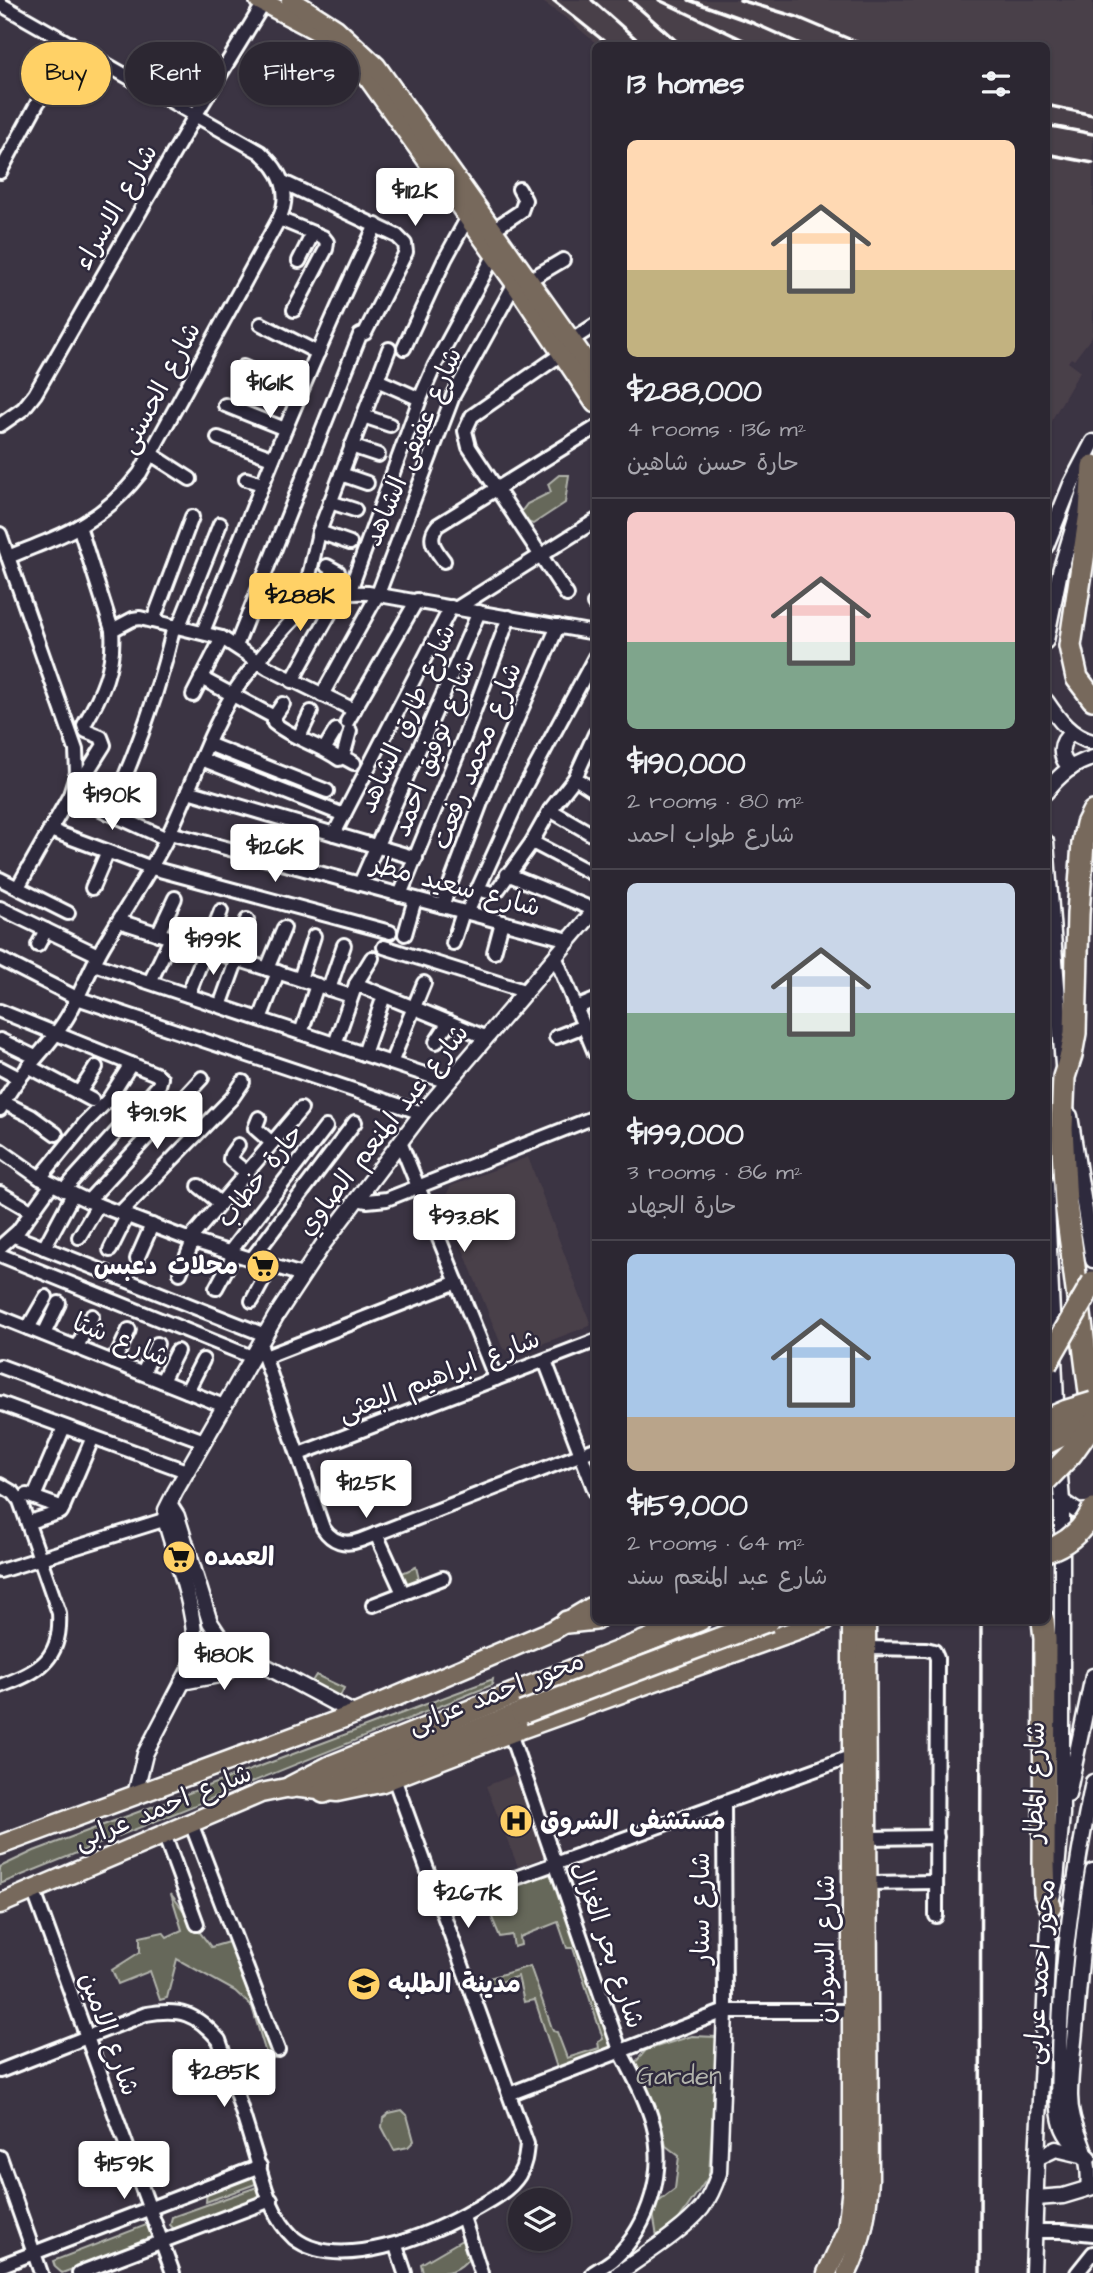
<!DOCTYPE html>
<html lang="en">
<head>
<meta charset="utf-8">
<style>
	:root { --surface:#2c2732; --page:#38333e; --text:#f1f3f6; --muted:#a6a5ac; --line:#48444d; --accent:#ffd166 }
	body { margin:0; font-family:"Architects Daughter","Playpen Sans Arabic",sans-serif; background:var(--page); color:var(--text); height:100vh; display:flex; flex-direction:column; font-size:26px; white-space:nowrap }
	* { box-sizing:border-box; margin:0 }
	p { font-size:23px; color:var(--muted) }
	.icon { flex:none; width:38px; height:38px; fill:none; stroke:currentColor; stroke-width:2; stroke-linecap:round; stroke-linejoin:round }
	.map { position:relative; flex:1; overflow:hidden }
	.sheet { position:absolute; left:592px; top:42px; width:458px; height:1582px; display:flex; flex-direction:column; background:var(--surface); border-radius:10px; box-shadow:0 2px 5px #0004,0 0 0 2px var(--line) }
	.sheet>* { flex:none }
	.banner { position:absolute; left:21px; top:42px; width:466px; height:63px; display:flex; gap:14px }
	.controls { position:absolute; left:508px; top:2188px; display:grid; gap:14px }
	.controls a { display:grid; place-items:center; width:63px; height:63px; border-radius:50%; background:var(--surface); box-shadow:0 2px 5px #0004,0 0 0 2px var(--line); font-size:35px }
	.price { position:absolute; translate:-50% -60px; padding:0 16px; border-radius:7px; background:#fff; color:#222; font-size:23px; line-height:46px; filter:drop-shadow(0 2px 4px #0008) }
	.price::after { content:''; position:absolute; left:50%; top:42px; width:21px; height:16px; margin-left:-10px; background:inherit; clip-path:polygon(0 0,100% 0,50% 100%) }
	.price.current { background:var(--accent); color:#111 }
	ul { padding:0; list-style:none }
	li { display:grid; align-content:center; gap:14px; height:371px; padding:0 35px }
	li+li { border-top:2px solid var(--line) }
	li span { display:grid; place-items:center; height:217px; border-radius:10px; color:#555 }
	li>.icon { margin-inline-start:auto }
	span .icon { width:126px; height:126px; fill:#fffc; stroke-width:1 }
	li b { font-size:30px }
	h2 { display:flex; justify-content:space-between; align-items:center; height:84px; padding:0 35px; font-size:30px }
	.chip { padding:0 24px; border-radius:32px; background:var(--surface); box-shadow:0 2px 5px #0004,0 0 0 2px var(--line); font-size:24px; line-height:63px }
	.chip.current { background:var(--accent); color:#111 }
	.map>svg:first-child { display:block }
</style>
</head>
<body>
<div class="map">
<svg width="1093" height="2273" viewBox="0 0 1093 2273">
	<rect width="100%" height="100%" fill="#3b3443"/>
	<filter id="ink" filterUnits="userSpaceOnUse"><feTurbulence type="fractalNoise" baseFrequency=".0143" numOctaves="2"/><feDisplacementMap in="SourceGraphic" scale="14" xChannelSelector="R" yChannelSelector="G"/><feConvolveMatrix kernelMatrix="1 2 1 2 8 2 1 2 1" color-interpolation-filters="sRGB"/></filter>
	<g filter="url(#ink)">
		<g fill="#4a3f4a">
			<polygon points="540,0 1093,0 1093,335 1074,360 1071,358 1068,362 1080,371 1047,428 1046,46 598,45 570,21"/>
			<polygon points="528,1157 591,1325 513,1355 502,1347 443,1200 451,1186"/>
			<polygon points="514,1775 546,1856 518,1867 486,1786"/>
		</g>
		<g fill="#66685a" stroke="#b2b4ac" stroke-width="2">
			<polygon points="559,475 569,475 565,503 533,524 524,521 521,512 527,504 551,492 548,484"/>
			<polygon points="416,1567 419,1579 407,1586 402,1573"/>
			<polygon points="316,1675 344,1688 338,1701 309,1686"/>
			<polygon points="493,1679 492,1685 0,1884 0,1867 34,1851"/>
			<polygon points="551,1869 615,2048 558,2071 535,2000 524,2002 518,1976 486,1987 483,1980 530,1966 553,2031 557,2032 567,2058 599,2048 598,2042 603,2039 573,1948 567,1948 558,1922 520,1937 521,1945 514,1947 512,1935 500,1937 488,1908 473,1911 472,1898"/>
			<polygon points="171,1894 211,1947 232,1941 277,2057 268,2060 252,2007 235,1991 177,1959 167,1998 160,2000 150,1971 118,1984 112,1970 140,1952 140,1937 163,1932 167,1937 182,1930"/>
			<polygon points="692,2036 717,2037 709,2176 679,2219 657,2237 652,2207 675,2189 679,2156 666,2146 655,2106 634,2064 646,2050"/>
			<polygon points="402,2110 407,2115 414,2141 408,2147 394,2150 382,2127 383,2118 389,2113"/>
			<polygon points="256,2172 258,2183 206,2202 207,2191"/>
			<polygon points="260,2186 264,2190 259,2199 176,2231 170,2225 172,2217"/>
			<polygon points="146,2225 155,2231 150,2240 62,2273 55,2267 53,2261"/>
			<path d="M462,2240L473,2254C457,2273 451,2273 423,2273L421,2264Z"/>
		</g>
		<g fill="none" stroke-linecap="round" stroke-linejoin="round">
			<defs>
				<g id="minor">
					<path d="M0,4L260,152C281,171 292,192 279,219L140,473C102,522 64,535 8,557"/>
					<polyline points="0,172 70,43"/>
					<polyline points="279,219 323,237 327,242 326,249 294,310"/>
					<polyline points="494,229 521,211 525,200 519,189"/>
					<polyline points="299,261 313,233"/>
					<polyline points="529,280 563,260"/>
					<polyline points="261,324 318,353"/>
					<polyline points="572,340 595,325"/>
					<polyline points="404,348 445,259 468,217"/>
					<polyline points="563,353 472,416 465,431 469,447 567,595"/>
					<polyline points="243,367 301,392"/>
					<polyline points="377,380 420,399"/>
					<polyline points="225,405 285,429"/>
					<polyline points="363,416 390,425"/>
					<polyline points="0,425 23,409 35,394 196,114 264,3"/>
					<polyline points="218,438 272,458"/>
					<polyline points="351,446 378,455"/>
					<polyline points="151,454 190,479"/>
					<polyline points="341,474 367,483"/>
					<polyline points="246,479 262,484"/>
					<polyline points="330,502 355,510"/>
					<polyline points="319,532 350,543"/>
					<polyline points="0,534 76,750 77,773 70,795 18,887"/>
					<path d="M444,561C435,549 426,539 438,525L595,428"/>
					<polyline points="349,593 420,399 435,365 495,254"/>
					<polyline points="594,604 595,603"/>
					<polyline points="457,608 595,521"/>
					<polyline points="301,611 319,532 389,349"/>
					<polyline points="153,621 192,517"/>
					<polyline points="179,626 220,524"/>
					<polyline points="112,630 133,619 140,618 222,638 268,668 354,710"/>
					<path d="M203,632C258,495 312,358 376,225"/>
					<polyline points="236,646 360,335 365,333 406,252 405,244 397,236 283,182"/>
					<path d="M201,678L274,717V723C293,739 319,744 339,759L343,757L354,763"/>
					<polyline points="292,681 335,604 338,572 327,566"/>
					<polyline points="193,695 222,638"/>
					<polyline points="322,695 378,594 453,396 515,283"/>
					<polyline points="274,717 283,704"/>
					<polyline points="347,722 417,600"/>
					<polyline points="299,737 311,712"/>
					<polyline points="208,744 327,791"/>
					<polyline points="325,748 336,730"/>
					<polyline points="343,757 350,731"/>
					<polyline points="201,759 344,815"/>
					<polyline points="575,778 595,791"/>
					<path d="M75,784L87,772L104,745L101,737L86,731L84,725C102,694 115,667 112,630L79,526"/>
					<polyline points="188,791 416,858"/>
					<polyline points="70,795 167,839"/>
					<polyline points="550,810 595,836"/>
					<path d="M109,813C137,752 159,691 174,626"/>
					<polyline points="50,830 152,868 390,932"/>
					<polyline points="170,833 569,940"/>
					<polyline points="334,834 451,607"/>
					<polyline points="532,842 595,875"/>
					<polyline points="507,874 595,910"/>
					<polyline points="0,879 68,913"/>
					<polyline points="360,884 479,612"/>
					<polyline points="92,888 107,853"/>
					<polyline points="477,889 492,893 497,891 532,842 550,810 575,778 595,734"/>
					<polyline points="400,895 464,738 509,617"/>
					<polyline points="442,906 485,792 558,626"/>
					<polyline points="0,908 98,955"/>
					<polyline points="467,913 522,792 595,657"/>
					<polyline points="119,921 351,996"/>
					<polyline points="158,934 175,898"/>
					<polyline points="405,934 415,899"/>
					<polyline points="453,943 463,912"/>
					<polyline points="38,945 46,930"/>
					<polyline points="384,947 524,991"/>
					<polyline points="494,952 502,922"/>
					<polyline points="555,956 595,1053"/>
					<polyline points="234,958 247,920"/>
					<polyline points="0,959 77,998 422,1113"/>
					<polyline points="94,964 448,1082"/>
					<polyline points="267,969 284,928"/>
					<polyline points="300,979 314,936"/>
					<polyline points="150,982 171,938"/>
					<polyline points="356,984 485,1037"/>
					<polyline points="329,989 344,945"/>
					<polyline points="188,995 221,911"/>
					<polyline points="220,1006 237,959"/>
					<polyline points="576,1008 595,1000"/>
					<polyline points="0,1011 156,1074 161,1078 159,1085 64,1190"/>
					<polyline points="260,1019 278,972"/>
					<polyline points="301,1033 317,985"/>
					<polyline points="556,1037 584,1026"/>
					<polyline points="0,1040 35,1057"/>
					<polyline points="436,1042 449,1022"/>
					<polyline points="335,1044 356,984 372,958"/>
					<polyline points="364,1054 384,996"/>
					<polyline points="391,1063 424,983"/>
					<polyline points="28,1066 92,1100"/>
					<polyline points="0,1068 19,1078"/>
					<polyline points="79,1093 96,1067"/>
					<polyline points="3,1102 31,1116 56,1134"/>
					<path d="M0,1109C17,1073 50,1048 69,1014C82,991 91,966 105,943C125,909 147,877 165,842C189,795 204,743 231,697C241,680 255,665 267,650C296,613 317,590 368,593L595,633"/>
					<polyline points="259,1118 255,1128 272,1143"/>
					<polyline points="400,1142 496,1379"/>
					<polyline points="238,1145 231,1155 230,1159 247,1173"/>
					<polyline points="0,1150 40,1178 88,1201 193,1241 302,1275"/>
					<polyline points="40,1178 85,1123 108,1100 131,1064"/>
					<polyline points="199,1186 220,1203"/>
					<polyline points="0,1193 31,1211"/>
					<polyline points="357,1199 367,1201 387,1199 595,1117"/>
					<polyline points="88,1201 202,1078"/>
					<polyline points="120,1213 232,1098 243,1082"/>
					<polyline points="14,1236 265,1335"/>
					<polyline points="79,1237 98,1205"/>
					<polyline points="190,1239 301,1109"/>
					<polyline points="0,1247 18,1231 52,1184"/>
					<polyline points="44,1248 73,1194"/>
					<polyline points="110,1250 127,1216"/>
					<polyline points="229,1253 326,1127"/>
					<polyline points="0,1255 252,1357"/>
					<polyline points="137,1259 152,1225"/>
					<polyline points="251,1260 355,1122"/>
					<polyline points="180,1273 193,1241"/>
					<polyline points="216,1288 234,1255"/>
					<polyline points="252,1301 271,1266"/>
					<polyline points="0,1317 224,1406"/>
					<polyline points="28,1328 46,1297"/>
					<polyline points="44,1334 59,1303"/>
					<path d="M260,1344L323,1528C332,1542 345,1546 361,1540L595,1449"/>
					<polyline points="77,1347 92,1316"/>
					<polyline points="265,1357 457,1282"/>
					<polyline points="545,1361 595,1491"/>
					<polyline points="114,1362 129,1330"/>
					<polyline points="0,1366 204,1441"/>
					<polyline points="143,1373 157,1344"/>
					<polyline points="162,1381 177,1351"/>
					<polyline points="187,1391 203,1360"/>
					<polyline points="0,1403 186,1471"/>
					<polyline points="299,1454 595,1341"/>
					<path d="M0,1485L14,1493L20,1501L59,1613C62,1659 39,1672 0,1686"/>
					<polyline points="27,1495 63,1508"/>
					<polyline points="34,1497 64,1427"/>
					<polyline points="29,1522 61,1512 93,1437"/>
					<polyline points="376,1534 403,1593"/>
					<polyline points="0,1571 173,1517"/>
					<polyline points="373,1605 443,1578"/>
					<polyline points="866,1648 926,1649 934,1651 937,1658 936,1916"/>
					<path d="M510,1733L620,2050C632,2074 646,2098 653,2124C666,2170 650,2225 615,2258C609,2264 600,2268 593,2273"/>
					<polyline points="724,1804 725,2011"/>
					<polyline points="191,1823 278,2050"/>
					<polyline points="164,1834 197,1924"/>
					<polyline points="867,1838 937,1837"/>
					<polyline points="867,1883 936,1882"/>
					<polyline points="33,1889 173,2273"/>
					<polyline points="441,1905 853,1756"/>
					<path d="M0,2071L146,2014C180,2008 196,2013 219,2040C231,2075 242,2111 253,2147C263,2178 269,2215 294,2238C338,2273 430,2236 473,2210C489,2201 509,2191 519,2175C525,2165 526,2155 527,2144L394,1778"/>
					<polyline points="509,2094 725,2011 852,2011"/>
					<polyline points="0,2157 41,2273"/>
					<polyline points="463,2217 481,2273"/>
					<polyline points="1035,2231 1063,2231 1093,2234"/>
					<polyline points="396,2246 405,2273"/>
					<polyline points="0,2266 260,2166"/>
					<polyline points="79,2273 271,2200"/>
					<polyline points="1077,2273 1093,2253"/>
				</g>
				<g id="tertiary">
					<polyline points="1046,546 1071,484 1093,442"/>
					<polyline points="1046,641 1060,571 1087,483"/>
					<path d="M1046,701C1058,719 1071,737 1093,742"/>
					<path d="M1071,768C1058,757 1059,742 1072,733"/>
					<path d="M1046,792C1058,776 1073,763 1093,758"/>
					<polyline points="1046,842 1063,1065"/>
					<polyline points="1070,1116 1093,1260"/>
					<polyline points="1046,1183 1057,1423"/>
					<polyline points="1062,1501 1078,1512 1093,1511"/>
					<polyline points="170,1505 177,1516 210,1622 222,1640 252,1659 355,1714"/>
					<polyline points="182,1682 219,1675 252,1659"/>
					<path d="M135,1795L145,1754L192,1664C203,1627 175,1557 165,1519L166,1510L175,1492L276,1316L324,1243L422,1113L595,910"/>
					<polyline points="1068,1795 1093,1676"/>
					<path d="M1089,2157C1077,2149 1067,2139 1062,2125C1056,2106 1059,2081 1059,2061C1060,1967 1074,1874 1093,1782"/>
					<polyline points="1037,2158 1056,2149 1081,2155"/>
					<path d="M1088,2188C1093,2149 1070,2132 1070,2096C1070,2071 1074,2045 1076,2020C1080,1970 1084,1921 1093,1871"/>
					<polyline points="1036,2198 1063,2196 1093,2187"/>
					<path d="M619,2273C645,2254 682,2232 702,2208C710,2197 715,2185 719,2173L725,2011"/>
					<polyline points="1033,2273 1037,2158 1050,1906 1056,1881 1062,1814 1062,1501 1059,1464"/>
				</g>
				<g id="primary">
					<polyline points="259,0 327,36 356,61 515,283 595,403"/>
					<polyline points="291,0 336,29 376,66 595,374"/>
					<polyline points="0,1845 355,1714 553,1630 595,1605"/>
					<polyline points="0,1904 261,1793 291,1787 337,1792 380,1783 510,1733 825,1620"/>
					<polyline points="827,2273 847,2230 852,2187 852,1620"/>
					<path d="M847,2273C862,2243 867,2212 869,2179L866,1620"/>
				</g>
				<g id="motorway">
					<polyline points="1093,466 1090,513 1070,646 1077,678 1093,699"/>
					<polyline points="1093,812 1087,824 1083,843 1078,914 1075,1033 1071,1055 1064,1077 1062,1128 1066,1204 1093,1416"/>
					<polyline points="1043,1620 1045,1639 1044,1864 1045,1894 1050,1906"/>
					<polyline points="567,1622 595,1619"/>
					<polyline points="291,1787 332,1766 699,1620"/>
					<polyline points="324,1792 361,1775 522,1713"/>
				</g>
			</defs>
			<use href="#minor" stroke="#fff" stroke-width="18"/>
			<use href="#tertiary" stroke="#fff" stroke-width="19"/>
			<use href="#primary" stroke="#fff" stroke-width="23"/>
			<use href="#motorway" stroke="#fff" stroke-width="26"/>
			<use href="#minor" stroke="#2f2a3d" stroke-width="12"/>
			<use href="#tertiary" stroke="#2f2a3d" stroke-width="14"/>
			<use href="#primary" stroke="#77695c" stroke-width="18"/>
			<use href="#motorway" stroke="#77695c" stroke-width="21"/>
			<g stroke="#fff" stroke-width="3.5">
				<polyline points="553,0 610,46"/>
				<polyline points="592,0 644,46"/>
				<polyline points="630,0 682,46"/>
				<polyline points="659,0 756,46"/>
				<polyline points="689,0 753,23 805,46"/>
				<polyline points="740,0 797,17 866,46"/>
				<polyline points="1046,105 1093,115"/>
				<polyline points="1046,125 1093,134"/>
				<polyline points="1046,154 1093,163"/>
				<polyline points="980,2273 981,1620"/>
			</g>
			<defs>
				<g id="motorway-bridge">
					<polyline points="1046,1364 1093,1282"/>
					<polyline points="1046,1420 1067,1411 1093,1403"/>
					<polyline points="1046,1443 1068,1432 1093,1424"/>
					<polyline points="1046,1480 1071,1454 1093,1423"/>
					<path d="M1046,1551C1067,1544 1083,1530 1093,1510"/>
					<polyline points="522,1713 769,1620"/>
				</g>
			</defs>
			<use href="#motorway-bridge" stroke="#fff" stroke-width="26" stroke-linecap="butt"/>
			<use href="#motorway-bridge" stroke="#77695c" stroke-width="21"/>
		</g>
	</g>
	<defs>
		<symbol id="supermarket-disc" viewBox="-11 -11 22 22"><circle r="9.5" fill="#ffd166" stroke="#2f2a3d"/><path d="M-6-5.5h2.5l.6 2H6L4.5 2H-2.5L-4.4-4H-6ZM-1.5 3.2a1.3 1.3 0 1 0 .1 0ZM3 3.2a1.3 1.3 0 1 0 .1 0Z" fill="#111"/></symbol>
		<symbol id="hospital-disc" viewBox="-11 -11 22 22"><circle r="9.5" fill="#ffd166" stroke="#2f2a3d"/><path d="M-5-5h3v3.5h4V-5h3V5h-3V1.5h-4V5h-3Z" fill="#111"/></symbol>
		<symbol id="university-disc" viewBox="-11 -11 22 22"><circle r="9.5" fill="#ffd166" stroke="#2f2a3d"/><path d="M0-5L7-2L0 1L-7-2ZM-4 1L0 2.5L4 1V4Q0 6-4 4Z" fill="#111"/></symbol>
	</defs>
	<g fill-rule="evenodd">
		<use href="#supermarket-disc" x="244" y="1247" width="38" height="38"/>
		<use href="#supermarket-disc" x="160" y="1538" width="38" height="38"/>
		<use href="#hospital-disc" x="497" y="1802" width="38" height="38"/>
		<use href="#university-disc" x="345" y="1965" width="38" height="38"/>
	</g>
	<g text-anchor="middle" dominant-baseline="central" stroke-width="5" stroke-linejoin="round" paint-order="stroke">
		<g font-size="26" fill="#fff" stroke="#2f2a3d">
			<text transform="translate(116 207) rotate(-60)">شارع الاسراء</text>
			<text transform="translate(160 388) rotate(-62)">شارع الحسنى</text>
			<text transform="translate(413 447) rotate(-67)">شارع عفيفى الشاهد</text>
			<text transform="translate(407 719) rotate(-66)">شارع طارق الشاهد</text>
			<text transform="translate(434 748) rotate(-69)">شارع توفيق احمد</text>
			<text transform="translate(477 756) rotate(-68)">شارع محمد رفعت</text>
			<text transform="translate(456 886) rotate(15)">شارع سعيد مطر</text>
			<text transform="translate(383 1130) rotate(-52)">شارع عبد المنعم الصاوي</text>
			<text transform="translate(260 1176) rotate(-52)">حارة خطاب</text>
			<text transform="translate(121 1340) rotate(22)">شارع شتا</text>
			<text transform="translate(439 1376) rotate(-21)">شارع ابراهيم البعثى</text>
			<text transform="translate(496 1693) rotate(-21)">محور احمد عرابى</text>
			<text transform="translate(1035 1782) rotate(-89)">شارع المطار</text>
			<text transform="translate(163 1807) rotate(-22)">شارع احمد عرابى</text>
			<text transform="translate(701 1908) rotate(-90)">شارع سنار</text>
			<text transform="translate(608 1945) rotate(71)">شارع بحر الغزال</text>
			<text transform="translate(826 1949) rotate(-90)">شارع السودان</text>
			<text transform="translate(1040 1972) rotate(-86)">محور احمد عرابى</text>
			<text transform="translate(109 2034) rotate(70)">شارع الامين</text>
		</g>
		<g font-size="26" font-weight="bold" fill="#fff" stroke="#2f2a3d" text-anchor="start">
			<text x="238" y="1266" text-anchor="end">محلات دعبس</text>
			<text x="204" y="1557">العمده</text>
			<text x="540" y="1821">مستشفى الشروق</text>
			<text x="388" y="1984">مدينة الطلبه</text>
		</g>
		<g font-size="26" fill="#b2b4ac" stroke="#2f2a3d">
			<text x="679" y="2076">Garden</text>
		</g>
	</g>
</svg>
<div class="controls">
<a><svg class="icon" aria-label="layers" viewBox="0 0 24 24"><path d="M12 4l9 5-9 5-9-5zM3 14l9 5 9-5"/></svg></a>
</div>
<b class="price" style="left:415px;top:228px">$112K</b>
<b class="price" style="left:270px;top:420px">$161K</b>
<b class="price current" style="left:300px;top:633px">$288K</b>
<b class="price" style="left:112px;top:832px">$190K</b>
<b class="price" style="left:275px;top:884px">$126K</b>
<b class="price" style="left:213px;top:977px">$199K</b>
<b class="price" style="left:157px;top:1151px">$91.9K</b>
<b class="price" style="left:464px;top:1254px">$93.8K</b>
<b class="price" style="left:366px;top:1520px">$125K</b>
<b class="price" style="left:224px;top:1692px">$180K</b>
<b class="price" style="left:468px;top:1930px">$267K</b>
<b class="price" style="left:224px;top:2109px">$285K</b>
<b class="price" style="left:124px;top:2201px">$159K</b>
<div class="banner">
<a class="chip current">Buy</a>
<a class="chip">Rent</a>
<a class="chip">Filters</a>
</div>
<section class="sheet">
<h2>13 homes<svg class="icon" aria-label="filters" viewBox="0 0 24 24"><path d="M4 7h16M4 17h16"/><circle cx="9" cy="7" r="2"/><circle cx="15" cy="17" r="2"/></svg></h2>
<ul>
<li><span style="background:linear-gradient(#ffd9b3 60%,#c2b280 0)"><svg class="icon" aria-label="home" viewBox="0 0 24 24"><path d="M3 11l9-7 9 7M6 9v11h12V9"/></svg></span><div><b>$288,000</b><p>4 rooms · 136 m²</p><p>حارة حسن شاهين</p></div></li>
<li><span style="background:linear-gradient(#f6c9c9 60%,#7fa58c 0)"><svg class="icon" aria-label="home" viewBox="0 0 24 24"><path d="M3 11l9-7 9 7M6 9v11h12V9"/></svg></span><div><b>$190,000</b><p>2 rooms · 80 m²</p><p>شارع طواب احمد</p></div></li>
<li><span style="background:linear-gradient(#c9d6e8 60%,#7fa58c 0)"><svg class="icon" aria-label="home" viewBox="0 0 24 24"><path d="M3 11l9-7 9 7M6 9v11h12V9"/></svg></span><div><b>$199,000</b><p>3 rooms · 86 m²</p><p>حارة الجهاد</p></div></li>
<li><span style="background:linear-gradient(#a9c7e8 75%,#b9a48a 0)"><svg class="icon" aria-label="home" viewBox="0 0 24 24"><path d="M3 11l9-7 9 7M6 9v11h12V9"/></svg></span><div><b>$159,000</b><p>2 rooms · 64 m²</p><p>شارع عبد المنعم سند</p></div></li>
</ul>
</section>
</div>
</body>
</html>
